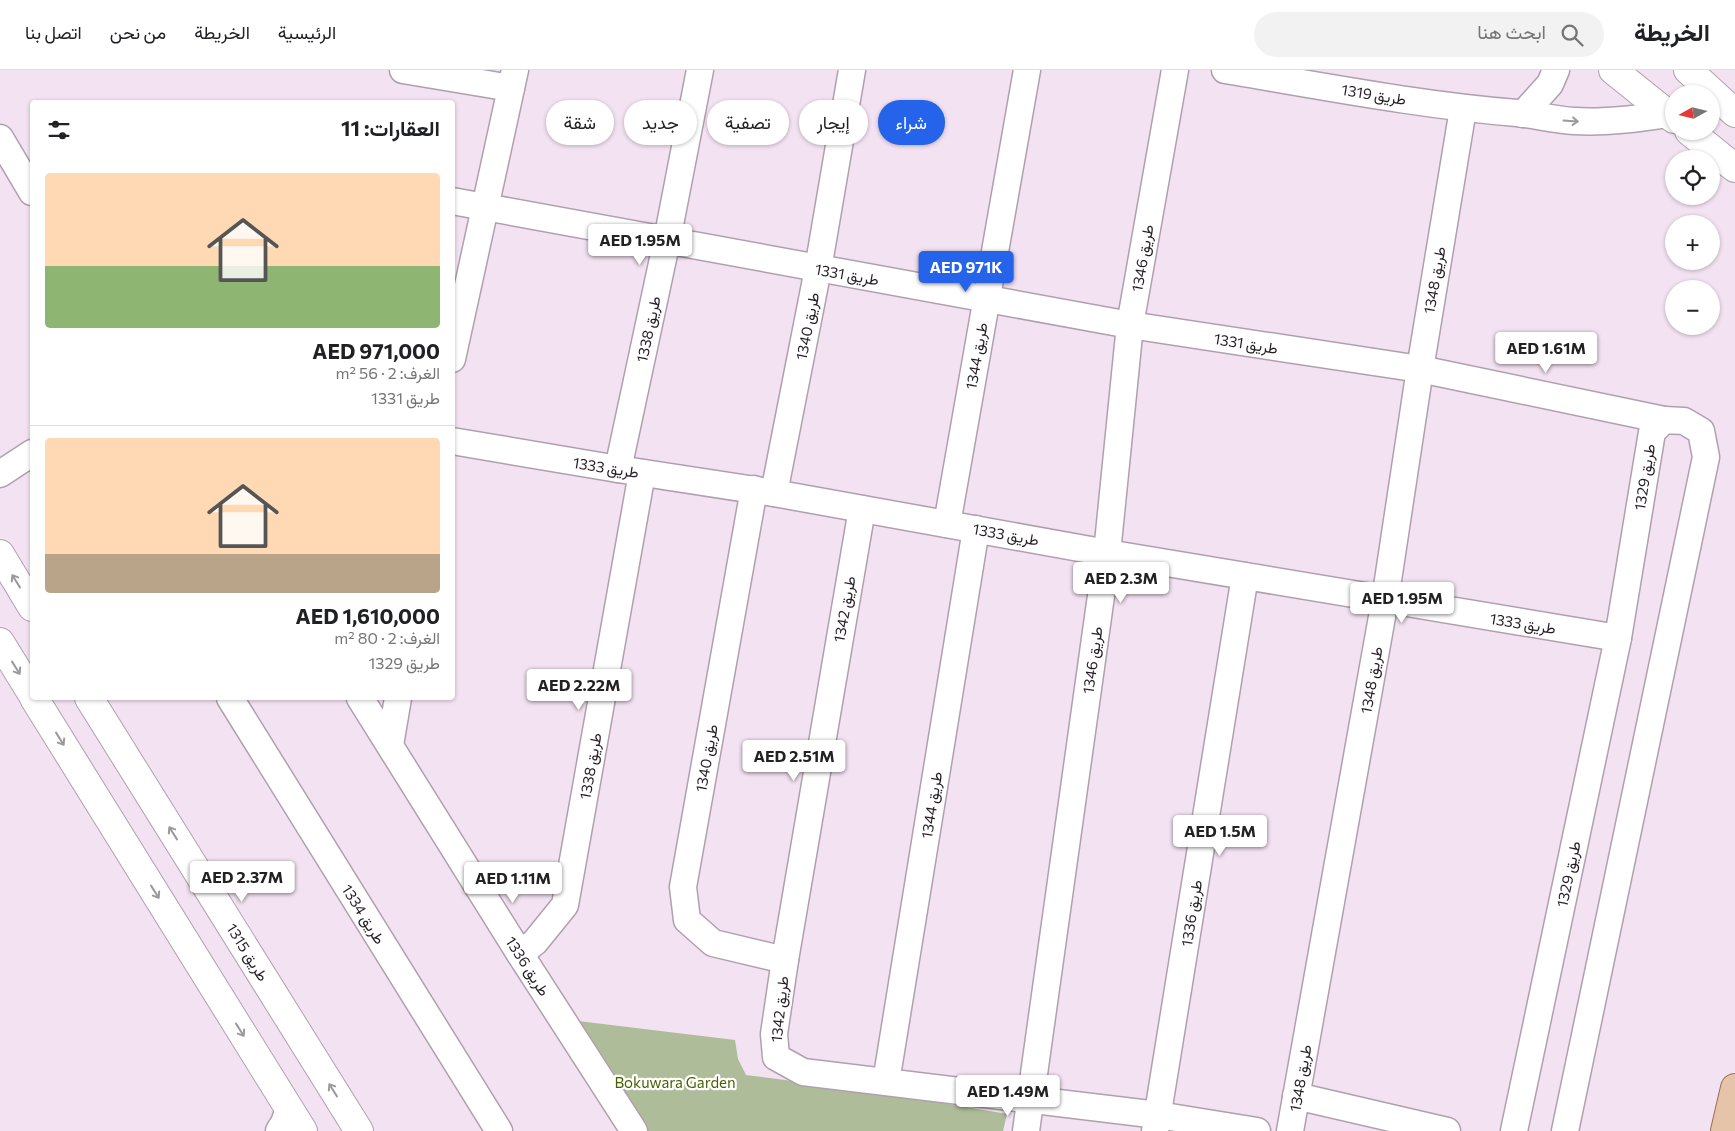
<!DOCTYPE html>
<html lang="ar">
<head>
<meta charset="utf-8">
<style>
	:root { --surface:#fff; --page:#f2f2f2; --text:#202124; --muted:#757577; --line:#e0e0e0; --accent:#2563eb }
	body { margin:0; font-family:Commissioner,Vazirmatn,sans-serif; background:var(--page); color:var(--text); direction:rtl; height:100vh; display:flex; flex-direction:column; font-size:19px; white-space:nowrap }
	* { box-sizing:border-box; margin:0 }
	p { font-size:16px; color:var(--muted) }
	.icon { flex:none; width:28px; height:28px; fill:none; stroke:currentColor; stroke-width:2; stroke-linecap:round; stroke-linejoin:round }
	.map { position:relative; flex:1; overflow:hidden; direction:ltr }
	.sheet { position:absolute; left:30px; top:30px; width:425px; height:600px; display:flex; flex-direction:column; background:var(--surface); border-radius:5px; box-shadow:0 1px 4px #0004; direction:rtl }
	.sheet>* { flex:none }
	.banner { position:absolute; left:470px; top:30px; width:475px; height:45px; direction:rtl; display:flex; gap:10px }
	.needle { width:32px; rotate:262deg }
	.fabs { position:absolute; left:1665px; top:15px; display:grid; gap:10px }
	.fabs a { display:grid; place-items:center; width:55px; height:55px; border-radius:50%; background:var(--surface); box-shadow:0 1px 4px #0004; font-size:25px }
	.price { position:absolute; translate:-50% -42px; padding:0 11px; border-radius:5px; background:#fff; color:#222; font-size:16px; line-height:32px; filter:drop-shadow(0 1px 2px #0008) }
	.price::after { content:''; position:absolute; left:50%; top:30px; width:15px; height:11px; margin-left:-8px; background:inherit; clip-path:polygon(0 0,100% 0,50% 100%) }
	.price.active { background:var(--accent); color:#fff }
	ul { padding:0; list-style:none }
	li { display:grid; align-content:center; gap:10px; height:265px; padding:0 15px }
	li+li { border-top:1px solid var(--line) }
	li span { display:grid; place-items:center; height:155px; border-radius:5px; color:#555 }
	li>.icon { margin-inline-start:auto }
	span .icon { width:90px; height:90px; fill:#fffc; stroke-width:1 }
	li b { font-size:21px }
	h2 { display:flex; justify-content:space-between; align-items:center; height:60px; padding:0 15px; font-size:21px }
	.tag { padding:0 18px; border-radius:22px; background:var(--surface); box-shadow:0 1px 4px #0004; font-size:18px; line-height:45px }
	.tag.active { background:var(--accent); color:#fff }
	header { display:flex; align-items:center; gap:30px; box-sizing:border-box; height:70px; padding:0 25px; background:var(--surface); border-bottom:1px solid var(--line) }
	header strong { font-size:24px }
	nav { display:flex; gap:28px; margin-inline-start:auto; font-size:18px }
	.search { width:350px; height:45px; background:var(--page); display:flex; align-items:center; gap:12px; box-sizing:border-box; padding:0 18px; border-radius:28px; color:var(--muted); font-size:19px }
	.map>svg:first-child { display:block }
</style>
</head>
<body>
<header>
<strong>الخريطة</strong>
<div class="search"><svg class="icon" aria-label="search" viewBox="0 0 24 24"><circle cx="10" cy="10" r="6"/><path d="M15 15l6 6"/></svg>ابحث هنا</div>
<nav><a>الرئيسية</a><a>الخريطة</a><a>من نحن</a><a>اتصل بنا</a></nav>
</header>
<div class="map">
<svg width="1735" height="1061" viewBox="0 0 1735 1061">
	<rect width="100%" height="100%" fill="#f3e2f2"/>
	<polygon fill="#aebc99" points="578,951 735,970 738,989 746,1005 884,1023 1007,1044 1003,1061 647,1061"/>
	<g fill="none" stroke-linecap="round" stroke-linejoin="round">
		<defs>
			<g id="street">
				<polyline points="403,0 511,18"/>
				<path d="M1225,0C1322,16 1419,35 1517,43C1536,45 1555,50 1574,51C1606,53 1637,49 1668,44"/>
				<polyline points="1523,44 1550,14 1556,0"/>
				<polyline points="0,68 32,122"/>
				<polyline points="452,131 1130,255 1420,299 1664,350"/>
				<polyline points="452,289 515,0"/>
				<polyline points="452,371 618,399 774,423 1107,483 1618,568"/>
				<polyline points="618,399 667,170 700,0"/>
				<polyline points="0,404 32,383"/>
				<polyline points="754,419 683,817 687,850 713,873 785,890"/>
				<polyline points="774,423 818,199 852,0"/>
				<polyline points="862,439 785,890 774,964 776,987 803,1002 1158,1045 1257,1061"/>
				<polyline points="947,454 1027,0"/>
				<polyline points="230,628 499,1061"/>
				<polyline points="360,628 520,884 634,1061"/>
				<polyline points="390,675 398,628"/>
				<polyline points="520,884 535,872 565,835 642,403"/>
				<polyline points="886,1012 976,459"/>
				<polyline points="1296,1026 1447,1061"/>
				<polyline points="279,1061 284,1053 289,1039"/>
				<polyline points="1026,1061 1107,483 1130,255 1175,0"/>
				<polyline points="1155,1061 1245,506"/>
				<polyline points="1290,1061 1385,530 1420,299 1463,39"/>
				<polyline points="1514,1061 1618,568 1652,362 1664,350 1684,351 1701,361 1706,387 1565,1061"/>
			</g>
			<g id="secondary">
				<polyline points="1613,0 1674,49"/>
				<polyline points="1688,0 1735,43"/>
				<polyline points="1689,61 1735,98"/>
				<polyline points="0,484 32,537"/>
				<polyline points="0,572 32,624"/>
				<polyline points="34,628 303,1061"/>
				<polyline points="89,628 359,1061"/>
			</g>
			<polyline id="primary" points="1725,1061 1735,1018"/>
		</defs>
		<use href="#street" stroke="#b0a0af" stroke-width="29"/>
		<use href="#secondary" stroke="#b0a0af" stroke-width="30"/>
		<use href="#primary" stroke="#977054" stroke-width="30"/>
		<use href="#street" stroke="#fff" stroke-width="26"/>
		<use href="#secondary" stroke="#fff" stroke-width="28"/>
		<use href="#primary" stroke="#e6c4a9" stroke-width="28"/>
	</g>
	<defs><path id="oneway-shaft" d="M-6 0H5M1.5-3L5.5 0L1.5 3" fill="none" stroke-width="1.6" stroke-linecap="round" stroke-linejoin="round" transform="scale(1.25)"/></defs>
	<g stroke="#9c999c">
		<use href="#oneway-shaft" transform="translate(1571 51) rotate(4)"/>
		<use href="#oneway-shaft" transform="translate(16 511) rotate(-122)"/>
		<use href="#oneway-shaft" transform="translate(16 598) rotate(58)"/>
		<use href="#oneway-shaft" transform="translate(60 669) rotate(58)"/>
		<use href="#oneway-shaft" transform="translate(173 763) rotate(-122)"/>
		<use href="#oneway-shaft" transform="translate(155 822) rotate(58)"/>
		<use href="#oneway-shaft" transform="translate(240 960) rotate(58)"/>
		<use href="#oneway-shaft" transform="translate(333 1020) rotate(-122)"/>
	</g>
	<g text-anchor="middle" dominant-baseline="central" stroke-width="4.5" stroke-linejoin="round" paint-order="stroke">
		<g font-size="15" fill="#231d23" stroke="#fff">
			<text transform="translate(1374 24) rotate(9)">طريق 1319</text>
			<text transform="translate(1142 188) rotate(-80)">طريق 1346</text>
			<text transform="translate(847 204) rotate(10)">طريق 1331</text>
			<text transform="translate(1434 210) rotate(-80)">طريق 1348</text>
			<text transform="translate(807 256) rotate(-79)">طريق 1340</text>
			<text transform="translate(648 259) rotate(-78)">طريق 1338</text>
			<text transform="translate(1246 273) rotate(9)">طريق 1331</text>
			<text transform="translate(976 286) rotate(-80)">طريق 1344</text>
			<text transform="translate(606 397) rotate(9)">طريق 1333</text>
			<text transform="translate(1644 407) rotate(-81)">طريق 1329</text>
			<text transform="translate(1006 464) rotate(10)">طريق 1333</text>
			<text transform="translate(844 539) rotate(-80)">طريق 1342</text>
			<text transform="translate(1523 553) rotate(9)">طريق 1333</text>
			<text transform="translate(1092 590) rotate(-82)">طريق 1346</text>
			<text transform="translate(1371 610) rotate(-80)">طريق 1348</text>
			<text transform="translate(706 688) rotate(-80)">طريق 1340</text>
			<text transform="translate(590 696) rotate(-80)">طريق 1338</text>
			<text transform="translate(931 735) rotate(-81)">طريق 1344</text>
			<text transform="translate(1568 804) rotate(-78)">طريق 1329</text>
			<text transform="translate(1191 843) rotate(-81)">طريق 1336</text>
			<text transform="translate(364 844) rotate(58)">طريق 1334</text>
			<text transform="translate(248 882) rotate(58)">طريق 1315</text>
			<text transform="translate(528 896) rotate(57)">طريق 1336</text>
			<text transform="translate(779 939) rotate(-84)">طريق 1342</text>
			<text transform="translate(1300 1008) rotate(-80)">طريق 1348</text>
		</g>
		<g font-size="15" fill="#476100" stroke="#fff">
			<text x="675" y="1012">Bokuwara Garden</text>
		</g>
	</g>
</svg>
<div class="fabs">
<a><svg class="needle" viewBox="-14 -14 28 28"><path d="M0-13l5 13h-10z" fill="#e53935"/><path d="M0 13l5-13h-10z" fill="#757577"/></svg></a>
<a><svg class="icon" aria-label="locate" viewBox="0 0 24 24"><circle cx="12" cy="12" r="6"/><path d="M12 2v4M12 18v4M2 12h4M18 12h4"/></svg></a>
<a>+</a>
<a>−</a>
</div>
<b class="price" style="left:640px;top:196px">AED 1.95M</b>
<b class="price active" style="left:966px;top:223px">AED 971K</b>
<b class="price" style="left:1546px;top:304px">AED 1.61M</b>
<b class="price" style="left:1121px;top:534px">AED 2.3M</b>
<b class="price" style="left:1402px;top:554px">AED 1.95M</b>
<b class="price" style="left:579px;top:641px">AED 2.22M</b>
<b class="price" style="left:794px;top:712px">AED 2.51M</b>
<b class="price" style="left:1220px;top:787px">AED 1.5M</b>
<b class="price" style="left:242px;top:833px">AED 2.37M</b>
<b class="price" style="left:513px;top:834px">AED 1.11M</b>
<b class="price" style="left:1008px;top:1047px">AED 1.49M</b>
<div class="banner">
<a class="tag active">شراء</a>
<a class="tag">إيجار</a>
<a class="tag">تصفية</a>
<a class="tag">جديد</a>
<a class="tag">شقة</a>
</div>
<section class="sheet">
<h2>العقارات: 11<svg class="icon" aria-label="filters" viewBox="0 0 24 24"><path d="M4 7h16M4 17h16"/><circle cx="9" cy="7" r="2"/><circle cx="15" cy="17" r="2"/></svg></h2>
<ul>
<li><span style="background:linear-gradient(#ffd9b3 60%,#8fb573 0)"><svg class="icon" aria-label="home" viewBox="0 0 24 24"><path d="M3 11l9-7 9 7M6 9v11h12V9"/></svg></span><div><b>AED 971,000</b><p>الغرف: 2 · 56 m²</p><p>طريق 1331</p></div></li>
<li><span style="background:linear-gradient(#ffd9b3 75%,#b9a48a 0)"><svg class="icon" aria-label="home" viewBox="0 0 24 24"><path d="M3 11l9-7 9 7M6 9v11h12V9"/></svg></span><div><b>AED 1,610,000</b><p>الغرف: 2 · 80 m²</p><p>طريق 1329</p></div></li>
</ul>
</section>
</div>
</body>
</html>
